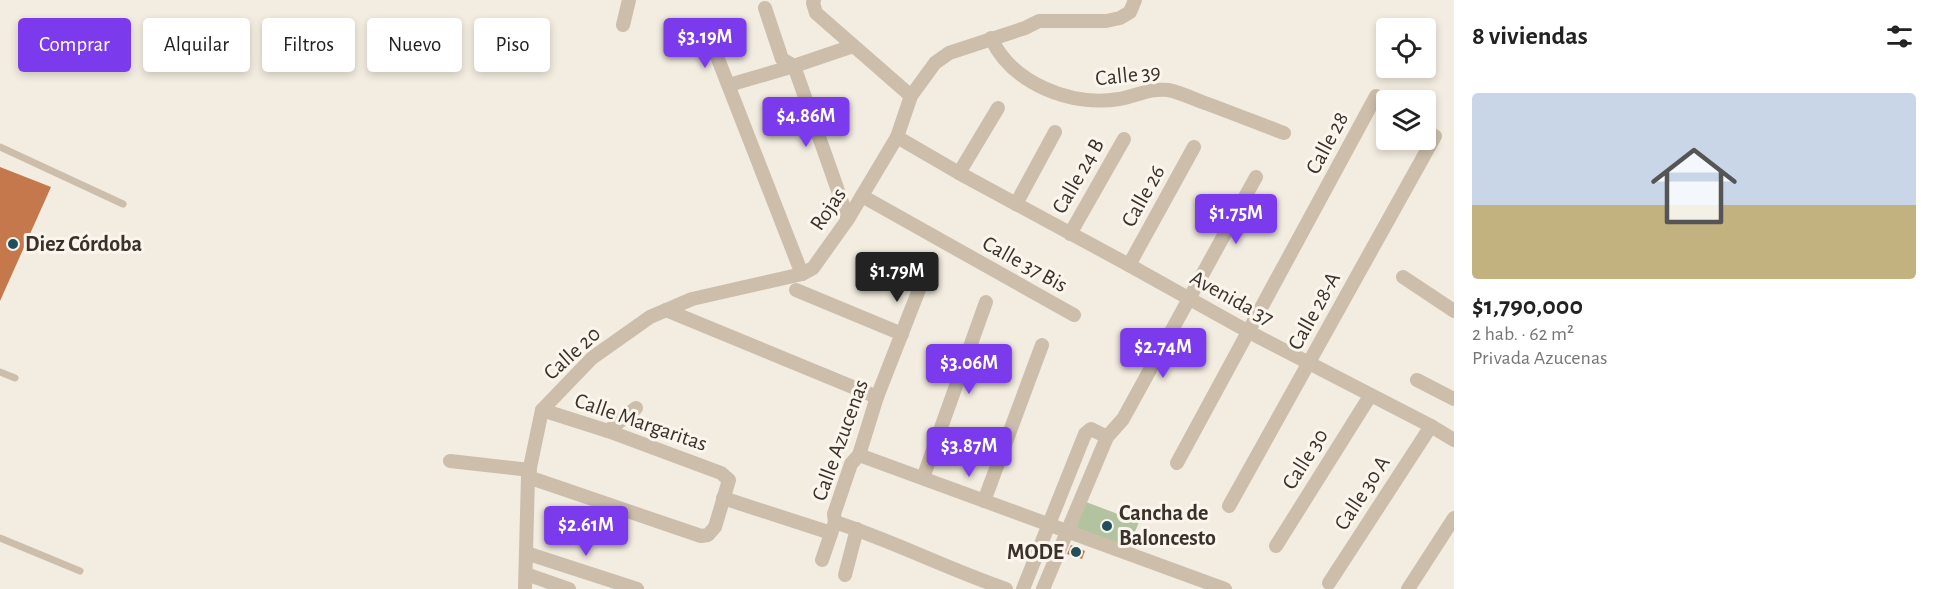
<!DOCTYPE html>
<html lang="es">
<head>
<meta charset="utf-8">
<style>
	:root { --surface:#fff; --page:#f2f2f2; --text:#222; --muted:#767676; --accent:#7c3aed }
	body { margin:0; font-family:"Alegreya Sans",sans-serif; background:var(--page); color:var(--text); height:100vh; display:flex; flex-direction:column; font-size:22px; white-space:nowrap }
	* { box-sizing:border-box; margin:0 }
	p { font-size:20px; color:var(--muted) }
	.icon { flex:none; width:33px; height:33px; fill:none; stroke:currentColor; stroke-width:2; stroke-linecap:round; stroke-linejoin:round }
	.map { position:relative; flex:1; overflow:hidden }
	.panel { display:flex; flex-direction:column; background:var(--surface); width:480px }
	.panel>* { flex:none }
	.hud { position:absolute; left:18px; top:18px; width:570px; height:54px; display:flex; gap:12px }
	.buttons { position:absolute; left:1376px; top:18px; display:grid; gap:12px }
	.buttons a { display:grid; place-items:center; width:60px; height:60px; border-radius:6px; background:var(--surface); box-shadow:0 3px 9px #0003; font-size:30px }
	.price { position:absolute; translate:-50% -51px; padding:0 14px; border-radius:6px; background:var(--accent); color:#fff; font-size:20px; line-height:39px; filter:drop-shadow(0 2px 3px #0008) }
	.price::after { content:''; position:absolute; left:50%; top:36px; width:18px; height:14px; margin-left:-9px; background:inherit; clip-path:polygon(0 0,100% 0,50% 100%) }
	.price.active { background:#222; color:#fff }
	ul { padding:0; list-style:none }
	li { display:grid; align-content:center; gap:12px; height:318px; padding:0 18px }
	li span { display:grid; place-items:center; height:186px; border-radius:6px; color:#555 }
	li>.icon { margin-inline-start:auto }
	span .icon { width:108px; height:108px; fill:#fffc; stroke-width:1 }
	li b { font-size:26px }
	h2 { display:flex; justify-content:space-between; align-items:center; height:72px; padding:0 18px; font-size:26px }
	.chip { padding:0 21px; border-radius:6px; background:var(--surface); box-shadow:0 3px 9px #0003; font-size:21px; line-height:54px }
	.chip.active { background:var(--accent); color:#fff }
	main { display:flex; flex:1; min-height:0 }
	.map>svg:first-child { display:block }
</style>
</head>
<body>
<main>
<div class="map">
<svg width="1454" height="589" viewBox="0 0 1454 589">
	<rect width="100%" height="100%" fill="#f3ece0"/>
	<polygon fill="#b3c3a0" points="1086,502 1139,522 1127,551 1075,531"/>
	<g fill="#c5784c">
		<polygon points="0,167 51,187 0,301"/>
		<polygon points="1071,545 1085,551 1082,559 1067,554"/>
	</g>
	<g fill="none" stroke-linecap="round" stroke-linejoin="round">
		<g stroke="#ccbeab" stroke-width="7">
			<polyline points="0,147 123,204"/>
			<polyline points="0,372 15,378"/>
			<polyline points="0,538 80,571"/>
		</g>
		<g stroke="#ccbeab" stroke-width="14">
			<polyline points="814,0 813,3 816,13 911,96"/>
			<polyline points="765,8 782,59 794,66 848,219"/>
			<polyline points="623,25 629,0"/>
			<path d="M991,38C1012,84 1072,107 1119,99C1137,96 1149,88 1168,90C1179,92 1192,98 1202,102C1230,112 1257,123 1284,133"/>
			<polyline points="711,41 802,274"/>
			<polyline points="729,85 794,66 853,46"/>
			<polyline points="897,137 959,173 1129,265 1249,332 1431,426 1454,440"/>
			<polyline points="959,173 998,108"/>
			<polyline points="862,196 1074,315"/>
			<polyline points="1016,204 1055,132"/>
			<polyline points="1070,234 1124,139"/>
			<polyline points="1129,265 1194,147"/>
			<polyline points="1403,277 1454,311"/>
			<polyline points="796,290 902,334"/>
			<polyline points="666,310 877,397"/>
			<polyline points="1417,380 1454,399"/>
			<polyline points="608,431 636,408"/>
			<polyline points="1107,437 1123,419 1256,177"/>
			<polyline points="859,455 1225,589"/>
			<polyline points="450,461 530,470"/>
			<polyline points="1177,463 1376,96"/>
			<polyline points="528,477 701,536 708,535 715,527 729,480 721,473 608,431 542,410"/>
			<polyline points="923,478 986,302"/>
			<polyline points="723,498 831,533"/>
			<polyline points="984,501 1042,345"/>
			<polyline points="1229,506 1435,136"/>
			<path d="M835,522C893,541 948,569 1006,589"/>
			<polyline points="1276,546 1370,396"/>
			<polyline points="526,553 637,589"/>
			<polyline points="822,560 835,522 834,514 851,464 859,455 877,397 922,282"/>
			<polyline points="526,574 569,589"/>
			<polyline points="845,575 857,529"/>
			<polyline points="1329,583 1431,426"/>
			<polyline points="525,589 528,477 542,410 592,358 650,317 692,299 802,274 813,268 848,219 897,137 911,96 935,63 949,53 1025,28 1039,21 1106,21 1120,18 1130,12 1135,0"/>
			<polyline points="1023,589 1085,434 1091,429 1107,437 1043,589"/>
			<polyline points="1408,589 1454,518"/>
		</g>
	</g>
	<g fill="#20505b" stroke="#faf6ed" stroke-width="2">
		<circle cx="13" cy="244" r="6"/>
		<circle cx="1107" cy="526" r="6"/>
		<circle cx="1076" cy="552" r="6"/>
	</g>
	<g text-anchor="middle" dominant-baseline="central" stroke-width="6" stroke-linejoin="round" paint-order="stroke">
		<g font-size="22" fill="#3a312a" stroke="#faf6ed">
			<text transform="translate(1128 75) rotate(-6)">Calle 39</text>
			<text transform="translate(1327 143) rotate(-62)">Calle 28</text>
			<text transform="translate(1078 176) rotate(-60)">Calle 24 B</text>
			<text transform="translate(1143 196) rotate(-61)">Calle 26</text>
			<text transform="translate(828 209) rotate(-56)">Rojas</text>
			<text transform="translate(1025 264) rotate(29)">Calle 37 Bis</text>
			<text transform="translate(1232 298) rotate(29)">Avenida 37</text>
			<text transform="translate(1314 311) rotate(-61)">Calle 28-A</text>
			<text transform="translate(572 353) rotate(-42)">Calle 20</text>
			<text transform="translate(641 422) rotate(19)">Calle Margaritas</text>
			<text transform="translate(840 440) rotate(-70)">Calle Azucenas</text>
			<text transform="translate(1305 459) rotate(-58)">Calle 30</text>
			<text transform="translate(1362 493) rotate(-57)">Calle 30 A</text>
		</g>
		<g font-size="22" font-weight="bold" fill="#3a312a" stroke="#faf6ed" text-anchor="start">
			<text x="25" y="244">Diez Córdoba</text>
			<text x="1119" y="513">Cancha de<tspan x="1119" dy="25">Baloncesto</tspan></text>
			<text x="1064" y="552" text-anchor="end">MODE</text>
		</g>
	</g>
</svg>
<div class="buttons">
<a><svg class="icon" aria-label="locate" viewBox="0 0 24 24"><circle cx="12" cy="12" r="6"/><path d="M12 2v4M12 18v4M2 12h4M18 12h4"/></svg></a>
<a><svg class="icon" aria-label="layers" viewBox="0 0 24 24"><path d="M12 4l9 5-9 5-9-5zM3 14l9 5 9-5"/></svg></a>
</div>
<b class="price" style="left:705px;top:69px">$3.19M</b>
<b class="price" style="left:806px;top:148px">$4.86M</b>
<b class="price" style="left:1236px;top:245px">$1.75M</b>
<b class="price active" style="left:897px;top:303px">$1.79M</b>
<b class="price" style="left:1163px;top:379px">$2.74M</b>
<b class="price" style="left:969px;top:395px">$3.06M</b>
<b class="price" style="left:969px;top:478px">$3.87M</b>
<b class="price" style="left:586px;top:557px">$2.61M</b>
<div class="hud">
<a class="chip active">Comprar</a>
<a class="chip">Alquilar</a>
<a class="chip">Filtros</a>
<a class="chip">Nuevo</a>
<a class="chip">Piso</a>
</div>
</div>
<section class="panel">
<h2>8 viviendas<svg class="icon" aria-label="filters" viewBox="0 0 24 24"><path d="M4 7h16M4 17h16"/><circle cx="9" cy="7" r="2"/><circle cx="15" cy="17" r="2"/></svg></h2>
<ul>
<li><span style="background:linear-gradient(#c9d6e8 60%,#c2b280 0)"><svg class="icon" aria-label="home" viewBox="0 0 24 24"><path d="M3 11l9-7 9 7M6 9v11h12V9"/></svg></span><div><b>$1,790,000</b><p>2 hab. · 62 m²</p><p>Privada Azucenas</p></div></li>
</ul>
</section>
</main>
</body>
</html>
